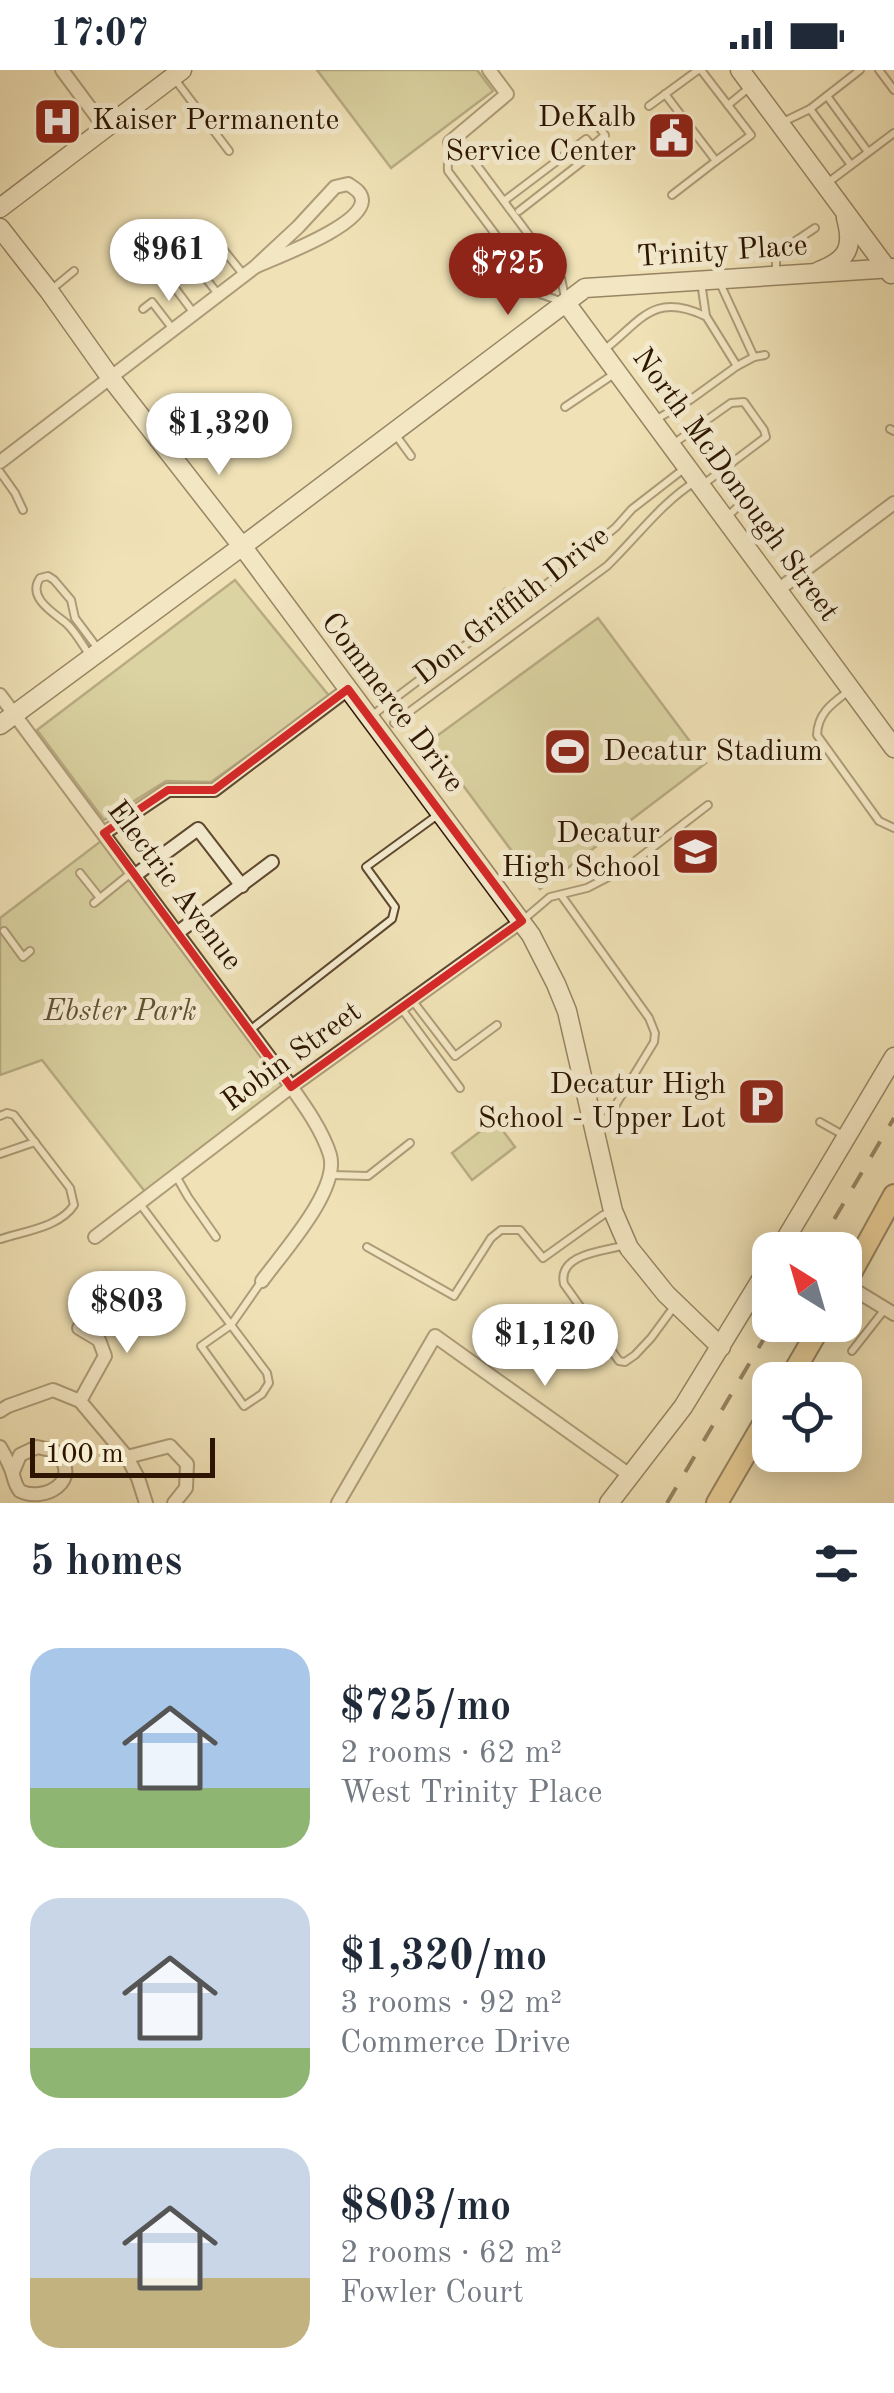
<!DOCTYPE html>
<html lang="en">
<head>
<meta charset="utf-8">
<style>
	:root { --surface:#fff; --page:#f6f6f7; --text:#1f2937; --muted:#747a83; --accent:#8f2418 }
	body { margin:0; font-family:"Old Standard TT",serif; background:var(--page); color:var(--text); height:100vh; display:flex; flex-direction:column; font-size:38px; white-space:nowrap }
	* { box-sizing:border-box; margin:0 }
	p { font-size:32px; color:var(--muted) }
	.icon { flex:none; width:55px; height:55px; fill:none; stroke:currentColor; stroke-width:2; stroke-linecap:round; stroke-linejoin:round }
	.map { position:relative; height:1433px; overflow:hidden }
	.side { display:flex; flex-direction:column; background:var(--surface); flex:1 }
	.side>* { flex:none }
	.needle { width:65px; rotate:323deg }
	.controls { position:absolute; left:752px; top:1162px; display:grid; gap:20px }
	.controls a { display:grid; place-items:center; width:110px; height:110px; border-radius:20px; background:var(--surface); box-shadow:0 5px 25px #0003; font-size:50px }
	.scale { position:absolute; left:30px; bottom:25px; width:185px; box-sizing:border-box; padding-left:10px; border:5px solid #2d1501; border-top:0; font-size:28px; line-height:35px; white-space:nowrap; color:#2d1501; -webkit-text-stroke:8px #f5ecd0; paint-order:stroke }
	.price { position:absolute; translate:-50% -85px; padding:0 22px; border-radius:35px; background:#fff; color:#222; font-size:32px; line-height:65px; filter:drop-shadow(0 2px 5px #0008) }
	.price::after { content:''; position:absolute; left:50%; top:60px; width:30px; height:22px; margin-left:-15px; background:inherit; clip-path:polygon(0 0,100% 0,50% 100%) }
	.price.current { background:var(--accent); color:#fff }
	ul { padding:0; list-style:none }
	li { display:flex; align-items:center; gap:30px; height:250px; padding:0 30px }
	li span { display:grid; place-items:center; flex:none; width:280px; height:200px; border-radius:30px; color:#555 }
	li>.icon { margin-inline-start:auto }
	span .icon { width:120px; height:120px; fill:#fffc; stroke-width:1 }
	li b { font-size:42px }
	h2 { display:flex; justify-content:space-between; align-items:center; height:120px; padding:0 30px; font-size:42px }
	.status { display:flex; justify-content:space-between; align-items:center; height:70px; padding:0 50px; background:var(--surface); direction:ltr }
	.status svg { height:28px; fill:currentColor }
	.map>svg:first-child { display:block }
</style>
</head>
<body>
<div class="status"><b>17:07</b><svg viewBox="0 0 49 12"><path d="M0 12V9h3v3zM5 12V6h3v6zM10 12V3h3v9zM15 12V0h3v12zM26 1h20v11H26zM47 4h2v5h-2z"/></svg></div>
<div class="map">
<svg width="894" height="1433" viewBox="0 0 894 1433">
	<rect width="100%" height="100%" fill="#f0e2b7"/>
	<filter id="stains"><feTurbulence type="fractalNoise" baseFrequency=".002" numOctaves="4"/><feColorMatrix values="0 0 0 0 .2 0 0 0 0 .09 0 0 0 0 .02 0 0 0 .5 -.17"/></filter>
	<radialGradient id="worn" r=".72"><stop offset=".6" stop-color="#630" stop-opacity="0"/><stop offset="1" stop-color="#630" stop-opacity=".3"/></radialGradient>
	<g fill="#c0c18a" stroke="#766b46" stroke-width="2.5">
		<polygon points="317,0 477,0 493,21 391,98"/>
		<polygon points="235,510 330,627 211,712 166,711 104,750 37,660"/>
		<polygon points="598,548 706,693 540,819 430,671"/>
		<polygon points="105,768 286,1017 146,1123 42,990 0,1005 0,848"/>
		<polygon points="495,1050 515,1077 472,1110 452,1083"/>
	</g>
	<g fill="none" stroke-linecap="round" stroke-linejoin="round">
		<defs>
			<g id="lane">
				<polyline points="879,0 894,20"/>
				<polyline points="174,8 229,81"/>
				<polyline points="665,24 716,91 751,65 701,0"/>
				<polyline points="827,26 868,82"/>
				<polyline points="728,35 750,17"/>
				<polyline points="649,36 698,0"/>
				<polyline points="810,39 851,95"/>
				<polyline points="783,52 810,39 860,0"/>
				<polyline points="592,76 605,65 597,55"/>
				<path d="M458,82L465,83L473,90L561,208L566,233L540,224L448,101C447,90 449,87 458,82Z"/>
				<polyline points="826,114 894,63"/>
				<polyline points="672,125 716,91"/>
				<polyline points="504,131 586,69 596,81 519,141"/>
				<polyline points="130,158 193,242"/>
				<polyline points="218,173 243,204"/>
				<polyline points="193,192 218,224"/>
				<polyline points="776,201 776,184 815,158"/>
				<polyline points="719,211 754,287"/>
				<polyline points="52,219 74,201"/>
				<polyline points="143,239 152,232 172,258"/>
				<path d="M604,280C642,250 653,222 705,246"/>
				<polyline points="737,296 754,287 765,285"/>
				<polyline points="565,337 614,304"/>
				<polyline points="655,350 690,330 737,296 706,246 701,212"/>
				<polyline points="890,359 894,361"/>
				<polyline points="395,364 411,386"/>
				<polyline points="673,374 731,333 744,332 764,360 766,367 705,413"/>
				<polyline points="0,402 15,423 23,440"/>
				<polyline points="727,447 748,427"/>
				<polyline points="507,522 518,536"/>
				<path d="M91,587C83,576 76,562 66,553C52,542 27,527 40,508L48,506L54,510L71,530L75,548L99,580"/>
				<path d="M850,620C833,633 818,642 817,665L879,751L894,758"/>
				<polyline points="370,647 553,509 616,457 632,439 685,398"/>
				<path d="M394,653L607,496C637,467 661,433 696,411"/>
				<polyline points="80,803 100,828"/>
				<polyline points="561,825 649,948 655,963 654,972 615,1036 594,1044"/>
				<polyline points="94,833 131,803"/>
				<polyline points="523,850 550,827 587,818 626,798 708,735"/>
				<polyline points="4,861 23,887 30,881"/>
				<polyline points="412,930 455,986 497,955"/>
				<polyline points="401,938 460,1018"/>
				<polyline points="250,960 392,849 395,837 366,797 439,744"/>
				<path d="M0,1046L7,1043L14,1045L70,1118L74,1135C60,1157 25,1161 1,1169"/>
				<polyline points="820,1052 845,1066"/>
				<polyline points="0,1084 35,1072"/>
				<polyline points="332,1105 368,1106 410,1073"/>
				<polyline points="176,1106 188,1127 216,1167"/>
				<polyline points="140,1134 267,1303 269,1313 262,1324 244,1336 201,1276 231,1255 261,1212"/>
				<path d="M626,1175C606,1181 557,1183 564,1214L619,1291L625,1292L635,1285L651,1268L676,1234"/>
				<polyline points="367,1177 454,1226 491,1168 501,1160 520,1160 543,1188 603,1145 610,1142"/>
				<polyline points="852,1281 885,1239"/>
			</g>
			<g id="street">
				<polyline points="62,0 105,58"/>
				<polyline points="450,72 507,24 489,0"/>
				<path d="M0,392L255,197L298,157L335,117L348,114C354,118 362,122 362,131C360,157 276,187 255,197"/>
				<polyline points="778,520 894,433"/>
				<path d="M0,625L287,1011C302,1032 322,1059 330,1085C340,1120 282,1183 262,1211"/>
				<polyline points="104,763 168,720 214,720 348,619"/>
				<polyline points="134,806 198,759 242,816"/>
				<polyline points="177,863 272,792"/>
				<polyline points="95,1167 291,1017 522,851"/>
				<polyline points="845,1214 894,1244"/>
				<polyline points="79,1258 99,1270 105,1286 80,1331"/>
				<polyline points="0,1341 8,1336 53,1320 80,1331 127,1387 138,1408 146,1433"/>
				<path d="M0,1377C4,1384 8,1391 11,1399C14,1406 14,1414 20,1421C43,1433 85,1411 55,1381L37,1377L20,1385L13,1402"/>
				<polyline points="127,1387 170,1376 187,1394 186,1418 174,1433"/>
				<polyline points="338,1433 435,1266 631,1406"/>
			</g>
			<g id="secondary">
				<polyline points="740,0 891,204"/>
				<polyline points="0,138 182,0"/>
				<polyline points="0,158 49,221 110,307 248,484 531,865 556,914 567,941 613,1141 629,1178 666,1224 721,1277"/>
				<path d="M819,201C848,190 854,177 846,148"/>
				<polyline points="566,233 894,678"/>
				<polyline points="0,655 252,469 585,218 894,198"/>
				<polyline points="779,1180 894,987"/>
				<polyline points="609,1433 683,1337 770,1195"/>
			</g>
			<g id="primary">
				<polyline points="845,1214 894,1125"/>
				<polyline points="789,1310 821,1255"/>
				<polyline points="717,1433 770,1342"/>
			</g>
		</defs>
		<use href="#lane" stroke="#5e482e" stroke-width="10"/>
		<use href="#street" stroke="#5e482e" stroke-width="16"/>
		<use href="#secondary" stroke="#2d1501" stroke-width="21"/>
		<use href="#primary" stroke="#2d1501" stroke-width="24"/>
		<use href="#lane" stroke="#f5ecd0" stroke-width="6"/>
		<use href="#street" stroke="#f5ecd0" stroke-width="12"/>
		<use href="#secondary" stroke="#f5ecd0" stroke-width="18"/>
		<use href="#primary" stroke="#e8c17c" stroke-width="20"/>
		<g stroke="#2d1501" stroke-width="4" stroke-dasharray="18 18" stroke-linecap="butt">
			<polyline points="816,1180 894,1048"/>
			<polyline points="667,1433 772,1255"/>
		</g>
	</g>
	<path d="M0 0H894V1433H0ZM348,619L522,851L291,1017L104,763L168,720H214Z" fill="#f0e2b7" fill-opacity=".55" fill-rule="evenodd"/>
	<path fill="none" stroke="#d62828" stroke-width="8" stroke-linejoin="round" d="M348,619L522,851L291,1017L104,763L168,720H214Z"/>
	<defs>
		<symbol id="hospital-square" viewBox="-11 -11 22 22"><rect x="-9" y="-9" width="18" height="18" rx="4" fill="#8f2418" stroke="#f5ecd0"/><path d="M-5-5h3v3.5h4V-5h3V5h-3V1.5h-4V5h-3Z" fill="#fff"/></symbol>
		<symbol id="civic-square" viewBox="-11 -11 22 22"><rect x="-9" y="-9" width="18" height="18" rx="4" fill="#8f2418" stroke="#f5ecd0"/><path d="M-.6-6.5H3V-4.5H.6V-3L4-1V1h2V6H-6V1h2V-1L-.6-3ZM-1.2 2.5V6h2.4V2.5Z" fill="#fff"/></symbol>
		<symbol id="stadium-square" viewBox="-11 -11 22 22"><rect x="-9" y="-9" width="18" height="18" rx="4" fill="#8f2418" stroke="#f5ecd0"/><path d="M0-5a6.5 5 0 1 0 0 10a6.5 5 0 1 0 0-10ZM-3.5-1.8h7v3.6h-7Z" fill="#fff"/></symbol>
		<symbol id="school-square" viewBox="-11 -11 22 22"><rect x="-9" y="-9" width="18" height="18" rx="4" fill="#8f2418" stroke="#f5ecd0"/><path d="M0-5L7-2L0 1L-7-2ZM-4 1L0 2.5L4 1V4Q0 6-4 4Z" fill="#fff"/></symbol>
		<symbol id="parking-square" viewBox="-11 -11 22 22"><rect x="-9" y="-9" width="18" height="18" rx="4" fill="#8f2418" stroke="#f5ecd0"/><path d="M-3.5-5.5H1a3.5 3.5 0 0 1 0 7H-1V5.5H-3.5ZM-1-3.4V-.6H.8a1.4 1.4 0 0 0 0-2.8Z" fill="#fff"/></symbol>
	</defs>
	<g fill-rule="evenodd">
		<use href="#hospital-square" x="30" y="24" width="55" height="55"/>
		<use href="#civic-square" x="644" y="38" width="55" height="55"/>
		<use href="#stadium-square" x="540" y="654" width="55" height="55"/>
		<use href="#school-square" x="668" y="754" width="55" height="55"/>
		<use href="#parking-square" x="734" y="1004" width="55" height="55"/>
	</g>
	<g text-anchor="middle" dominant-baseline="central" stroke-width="10" stroke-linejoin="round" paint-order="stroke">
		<g font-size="30" fill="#2d1501" stroke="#f5ecd0" text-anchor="end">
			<text x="636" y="48">DeKalb<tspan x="636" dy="34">Service Center</tspan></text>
			<text x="92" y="51" text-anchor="start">Kaiser Permanente</text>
			<text x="603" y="682" text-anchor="start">Decatur Stadium</text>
			<text x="660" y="764">Decatur<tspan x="660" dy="34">High School</tspan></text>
			<text x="726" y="1015">Decatur High<tspan x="726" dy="34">School - Upper Lot</tspan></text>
		</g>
		<g font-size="30" fill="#2d1501" stroke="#f5ecd0">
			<text transform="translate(722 182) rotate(-4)">Trinity Place</text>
			<text transform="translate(735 415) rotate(54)">North McDonough Street</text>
			<text transform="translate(512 536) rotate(-38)">Don Griffith Drive</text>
			<text transform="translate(392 633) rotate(53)">Commerce Drive</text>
			<text transform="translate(174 816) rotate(53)">Electric Avenue</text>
			<text transform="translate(292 987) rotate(-36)">Robin Street</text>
		</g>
		<g font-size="30" font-style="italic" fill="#605131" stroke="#f5ecd0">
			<text x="120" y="942">Ebster Park</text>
		</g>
	</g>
	<rect width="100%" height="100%" filter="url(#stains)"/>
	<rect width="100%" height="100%" fill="url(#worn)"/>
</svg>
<div class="controls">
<a><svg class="needle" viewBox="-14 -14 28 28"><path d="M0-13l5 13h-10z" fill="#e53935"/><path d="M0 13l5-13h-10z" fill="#747a83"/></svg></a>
<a><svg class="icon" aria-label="locate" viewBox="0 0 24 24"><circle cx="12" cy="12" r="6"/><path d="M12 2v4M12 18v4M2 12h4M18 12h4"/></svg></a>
</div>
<div class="scale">100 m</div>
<b class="price" style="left:169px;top:234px">$961</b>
<b class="price current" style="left:508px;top:248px">$725</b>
<b class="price" style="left:219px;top:408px">$1,320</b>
<b class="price" style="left:127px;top:1286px">$803</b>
<b class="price" style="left:545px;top:1319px">$1,120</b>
</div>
<section class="side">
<h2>5 homes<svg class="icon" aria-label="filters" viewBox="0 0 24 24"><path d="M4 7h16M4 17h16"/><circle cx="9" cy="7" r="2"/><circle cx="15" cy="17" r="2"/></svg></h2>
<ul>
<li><span style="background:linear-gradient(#a9c7e8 70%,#8fb573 0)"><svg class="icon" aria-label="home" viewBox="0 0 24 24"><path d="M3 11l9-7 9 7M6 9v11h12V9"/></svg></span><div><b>$725/mo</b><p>2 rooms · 62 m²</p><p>West Trinity Place</p></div></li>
<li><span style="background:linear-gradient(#c9d6e8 75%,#8fb573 0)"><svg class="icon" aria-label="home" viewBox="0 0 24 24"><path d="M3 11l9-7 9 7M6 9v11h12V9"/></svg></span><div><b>$1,320/mo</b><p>3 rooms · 92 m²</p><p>Commerce Drive</p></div></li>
<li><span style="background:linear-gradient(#c9d6e8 65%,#c2b280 0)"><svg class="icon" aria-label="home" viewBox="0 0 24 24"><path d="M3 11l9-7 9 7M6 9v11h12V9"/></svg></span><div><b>$803/mo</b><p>2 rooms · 62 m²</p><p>Fowler Court</p></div></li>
</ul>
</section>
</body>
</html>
